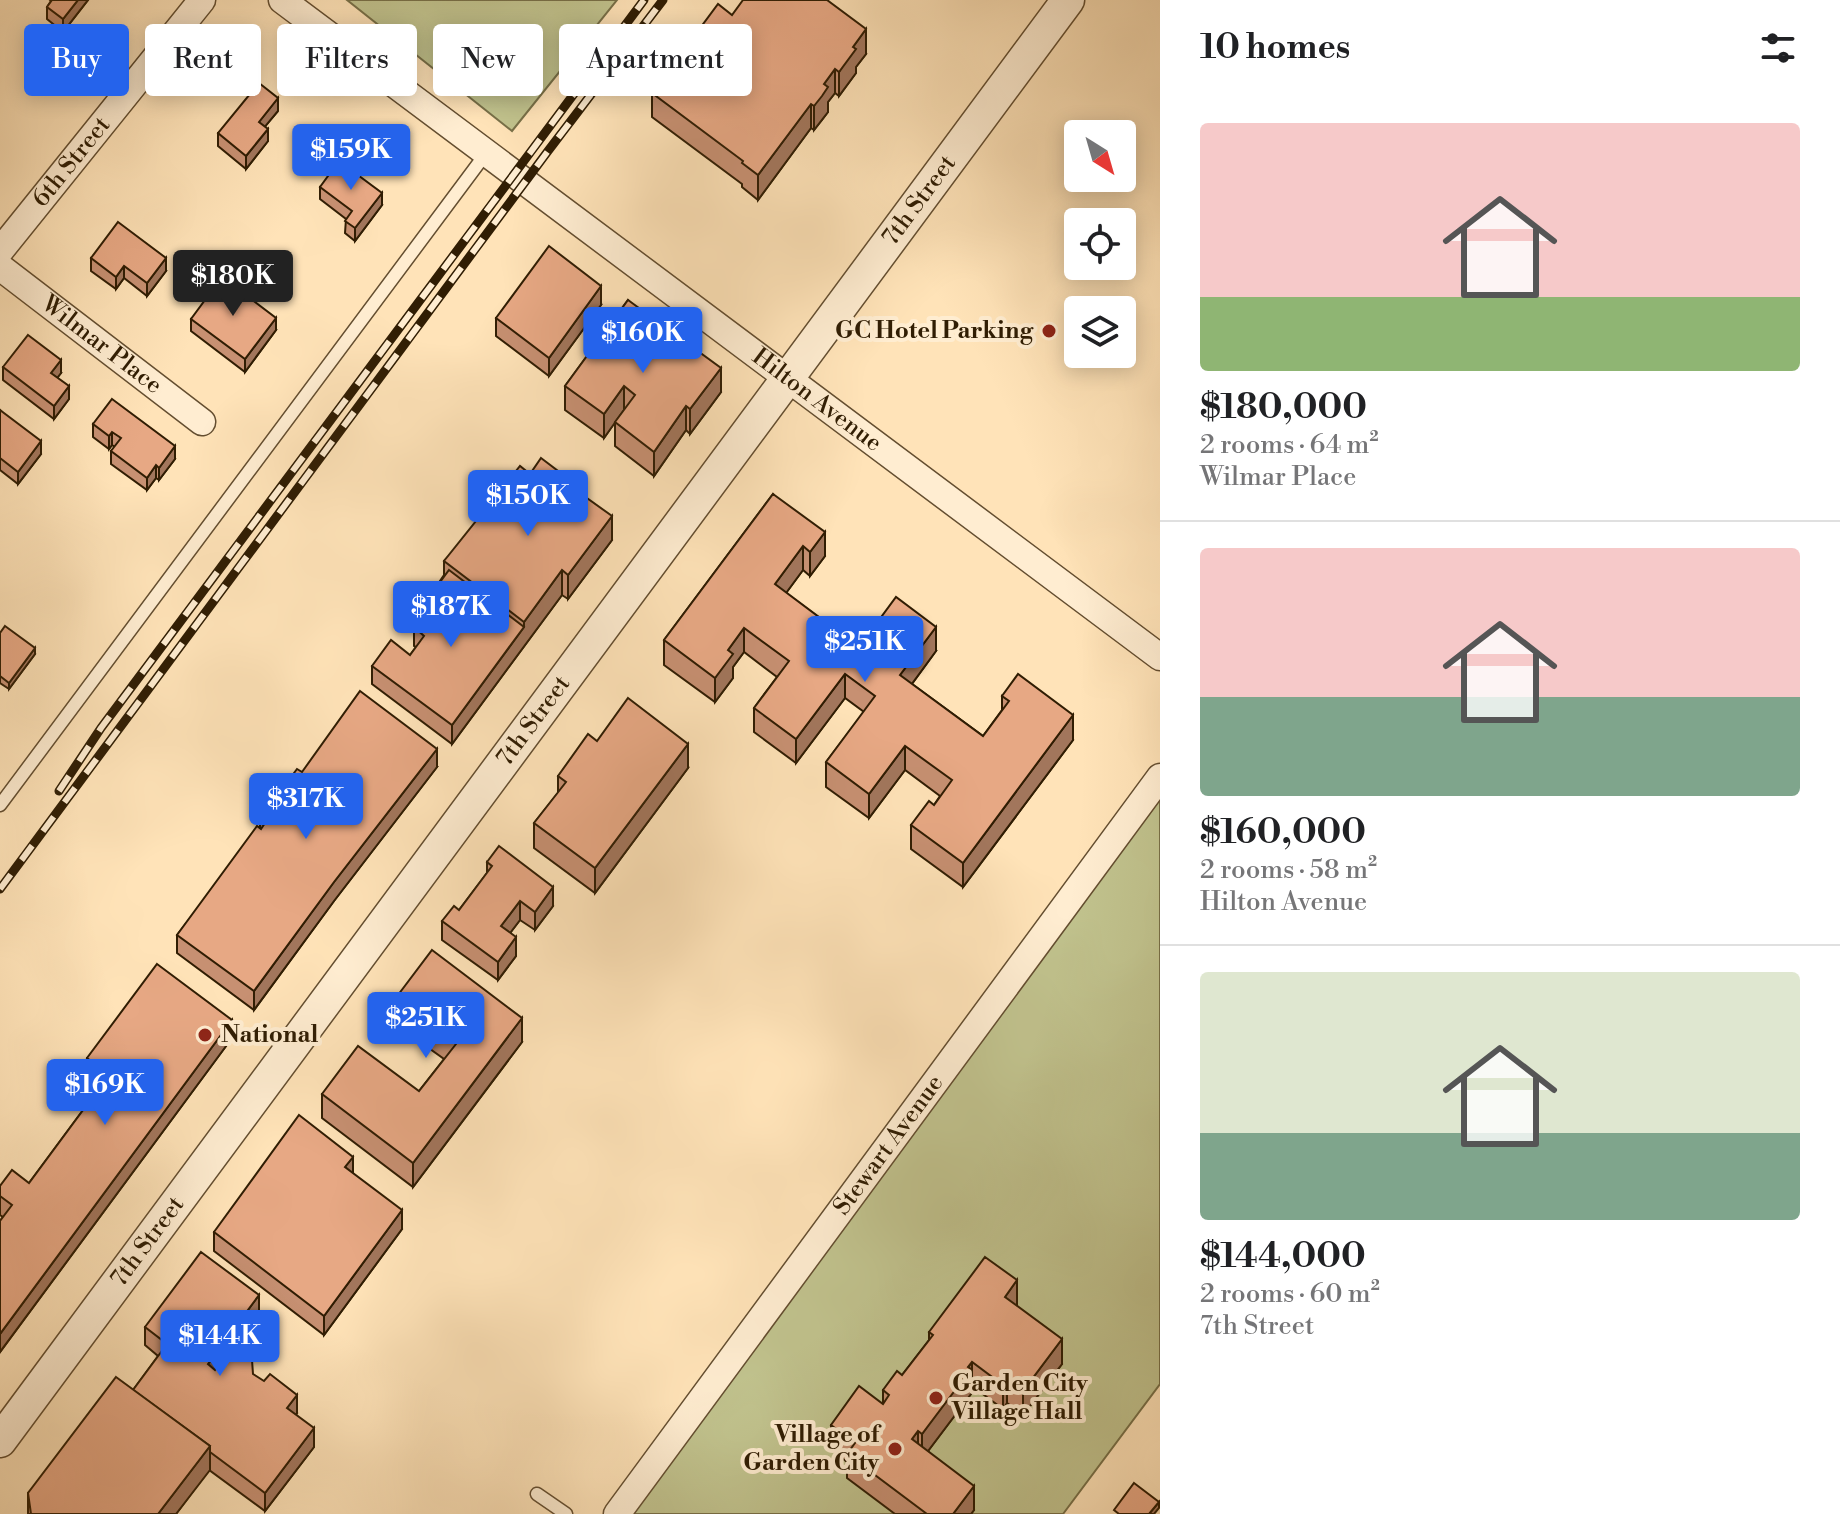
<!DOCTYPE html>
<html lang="en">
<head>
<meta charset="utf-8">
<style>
	:root { --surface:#fff; --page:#f2f2f2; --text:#202124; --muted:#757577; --line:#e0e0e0; --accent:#2563eb }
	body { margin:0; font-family:"Libre Bodoni",serif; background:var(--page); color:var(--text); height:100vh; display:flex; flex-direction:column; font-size:30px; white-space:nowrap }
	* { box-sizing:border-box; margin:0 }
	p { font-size:26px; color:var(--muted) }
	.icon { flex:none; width:44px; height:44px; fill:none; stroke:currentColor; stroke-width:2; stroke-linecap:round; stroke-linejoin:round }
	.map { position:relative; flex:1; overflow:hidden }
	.sheet { display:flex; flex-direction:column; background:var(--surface); width:680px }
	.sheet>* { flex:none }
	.banner { position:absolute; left:24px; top:24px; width:760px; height:72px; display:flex; gap:16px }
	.needle { width:52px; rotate:143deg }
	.tools { position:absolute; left:1064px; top:120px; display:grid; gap:16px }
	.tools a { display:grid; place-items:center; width:72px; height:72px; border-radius:8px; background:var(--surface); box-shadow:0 4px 20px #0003; font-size:40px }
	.price { position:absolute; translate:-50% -68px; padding:0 18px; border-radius:8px; background:var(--accent); color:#fff; font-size:26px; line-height:52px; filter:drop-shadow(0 2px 4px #0008) }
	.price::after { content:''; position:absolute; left:50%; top:48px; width:24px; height:18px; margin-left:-12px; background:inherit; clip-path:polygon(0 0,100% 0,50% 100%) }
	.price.active { background:#222; color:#fff }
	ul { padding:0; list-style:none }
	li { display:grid; align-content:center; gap:16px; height:424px; padding:0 40px }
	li+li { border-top:2px solid var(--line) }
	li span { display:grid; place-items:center; height:248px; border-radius:8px; color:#555 }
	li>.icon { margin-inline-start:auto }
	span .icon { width:144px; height:144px; fill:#fffc; stroke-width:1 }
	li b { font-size:34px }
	h2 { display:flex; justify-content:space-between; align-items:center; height:96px; padding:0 40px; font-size:34px }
	.tag { padding:0 28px; border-radius:8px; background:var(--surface); box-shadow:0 4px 20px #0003; font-size:28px; line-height:72px }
	.tag.active { background:var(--accent); color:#fff }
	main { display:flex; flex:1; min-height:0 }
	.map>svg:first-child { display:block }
</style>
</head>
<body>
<main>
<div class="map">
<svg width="1160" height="1514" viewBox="0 0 1160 1514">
	<rect width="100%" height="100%" fill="#ffe3b8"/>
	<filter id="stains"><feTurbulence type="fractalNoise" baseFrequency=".0025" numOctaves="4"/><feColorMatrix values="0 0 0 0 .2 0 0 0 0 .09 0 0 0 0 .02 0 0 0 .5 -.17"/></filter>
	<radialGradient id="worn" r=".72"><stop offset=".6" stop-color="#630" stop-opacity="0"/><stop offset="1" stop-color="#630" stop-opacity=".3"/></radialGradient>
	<g fill="#c1c38e" stroke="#787048" stroke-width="2">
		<polygon points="347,0 617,0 512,131"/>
		<polygon points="1160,777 1160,1384 1063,1514 614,1514"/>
	</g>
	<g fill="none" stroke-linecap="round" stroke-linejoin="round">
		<defs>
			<g id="service">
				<polyline points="0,805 487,152"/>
				<polyline points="537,1494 566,1514"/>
			</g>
			<g id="minor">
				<path id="s1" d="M282,0L1160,657"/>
				<path id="s2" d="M0,251L202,0"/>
				<path id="s3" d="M0,267L202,422"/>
				<path id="s4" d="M617,1514L1160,777"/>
			</g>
			<g id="tertiary">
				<path id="s5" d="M0,1441L1068,0"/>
			</g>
		</defs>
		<use href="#service" stroke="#644e30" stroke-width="15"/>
		<use href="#minor" stroke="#644e30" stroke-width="29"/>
		<use href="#tertiary" stroke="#644e30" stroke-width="35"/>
		<use href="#service" stroke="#ffedd1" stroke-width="12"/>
		<use href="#minor" stroke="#ffedd1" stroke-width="26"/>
		<use href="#tertiary" stroke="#ffedd1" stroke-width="32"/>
		<defs>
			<g id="rail">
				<polyline points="59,791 101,728 644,0"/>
				<polyline points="0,889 548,151 663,0"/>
			</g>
		</defs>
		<use href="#rail" stroke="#301d03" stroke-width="9"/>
		<use href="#rail" stroke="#ffedd1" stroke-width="6" stroke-dasharray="18" stroke-linecap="butt"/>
	</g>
	<g fill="#c79072" stroke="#301d03" stroke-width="2">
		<polygon points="50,0 88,0 63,32 47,19 47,7 51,1"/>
		<polygon points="732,15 866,54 856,67 856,73 839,96 835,93 828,102 828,112 822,120 814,130 811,128 758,200 742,187 742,184 652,117 652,93"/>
		<polygon points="278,111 265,126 268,141 246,169 218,146 218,133"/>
		<polygon points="320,187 382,205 355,241 345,233 346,219 320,199"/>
		<polygon points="91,258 166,271 147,296 124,278 116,289 91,271"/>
		<polygon points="628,300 721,392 690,434 686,430 654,476 615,446 615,422 604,438 565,410 565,386"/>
		<polygon points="601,305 549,376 496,336 496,318"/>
		<polygon points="191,319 276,330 245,372 191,331"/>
		<polygon points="3,367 61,373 57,378 69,399 54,419 3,380"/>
		<polygon points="0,410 41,454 18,484 0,470"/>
		<polygon points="93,424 175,459 159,480 156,478 147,490 111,464 111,451 115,447 112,445 109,449 93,437"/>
		<polygon points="530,474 562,480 612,540 568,599 562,595 452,744 372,684 372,666 410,655 416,647 414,646 414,627 429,608 429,597 444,575 444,561"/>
		<polygon points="773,494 825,556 810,576 803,570 786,593 859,647 936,651 912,684 983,736 1002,710 1002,696 1073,740 963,887 911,849 911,825 934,805 940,796 905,770 869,818 826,787 826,762 864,712 845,698 796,763 754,732 754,708 777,677 744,652 733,667 733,678 715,702 664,665 664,640"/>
		<polygon points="0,633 35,654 9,689 0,683"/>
		<polygon points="437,767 334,901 254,1010 177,953 177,935 260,828 260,819 302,772"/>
		<polygon points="688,768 595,893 534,848 534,823 558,793 558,776"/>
		<polygon points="487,862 553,906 535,930 520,920 510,933 516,956 498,980 442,940 442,921 459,910 487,873"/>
		<polygon points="395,999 522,1042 413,1187 322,1118 322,1094 419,1091 444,1059 395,1024"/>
		<polygon points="232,1038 0,1352 0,1221 3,1217 0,1215 0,1186 29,1183 100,1087 87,1077 87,1058"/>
		<polygon points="353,1174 402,1229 324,1335 214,1251 214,1232"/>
		<polygon points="1016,1305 1062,1364 1023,1415 1007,1403 1003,1409 972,1386 971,1388 971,1394 928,1451 974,1510 971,1514 895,1514 847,1478 847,1462 831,1449 831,1425 883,1404 883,1390 902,1375 929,1340 929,1332"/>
		<polygon points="259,1314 230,1354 297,1413 296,1414 314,1447 265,1511 209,1470 176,1514 28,1514 28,1493 133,1390 158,1356 145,1345 145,1327"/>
	</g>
	<g fill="#a2765c" stroke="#301d03" stroke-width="2">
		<polygon points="78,0 88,0 63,32 63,19"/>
		<polygon points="866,29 866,54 856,67 856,73 839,96 839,72 853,47"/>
		<polygon points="835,69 835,93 828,102 828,112 814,130 814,106 824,84"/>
		<polygon points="278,98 278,111 259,134 259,122"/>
		<polygon points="811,104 811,128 758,200 758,175"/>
		<polygon points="268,129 268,141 246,169 246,156"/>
		<polygon points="382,193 382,205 355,241 355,228"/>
		<polygon points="166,258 166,271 147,296 147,283"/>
		<polygon points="124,266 124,278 116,289 116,277"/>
		<polygon points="601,286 601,305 549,376 549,358"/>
		<polygon points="276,318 276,330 245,372 245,359"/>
		<polygon points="61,360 61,373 51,386 51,373"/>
		<polygon points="721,368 721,392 690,434 690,409"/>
		<polygon points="69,386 69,399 54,419 54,406"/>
		<polygon points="624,386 624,410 604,438 604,414"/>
		<polygon points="686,406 686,430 654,476 654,452"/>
		<polygon points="112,432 112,445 109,449 109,436"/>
		<polygon points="41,441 41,454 18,484 18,472"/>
		<polygon points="175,446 175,459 159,480 159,468"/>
		<polygon points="156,465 156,478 147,490 147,478"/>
		<polygon points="612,516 612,540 568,599 568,575"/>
		<polygon points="825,532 825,556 810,576 810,552"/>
		<polygon points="803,546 803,570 775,608 775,584"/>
		<polygon points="562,570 562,595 452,744 452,725 524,627 524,622"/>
		<polygon points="936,627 936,651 900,700 900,675"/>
		<polygon points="744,628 744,652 733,667 733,678 715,702 715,678 728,650"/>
		<polygon points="35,648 35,654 9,689 9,683"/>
		<polygon points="845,674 845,698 796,763 796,739"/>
		<polygon points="1073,715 1073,740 963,887 963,863"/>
		<polygon points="688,744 688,768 595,893 595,868"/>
		<polygon points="905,746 905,770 869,818 869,794"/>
		<polygon points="437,749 437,767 334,901 254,1010 254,991 334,882"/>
		<polygon points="553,887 553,906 535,930 535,912"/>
		<polygon points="520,901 520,920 501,945 501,926"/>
		<polygon points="516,937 516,956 498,980 498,962"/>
		<polygon points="522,1018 522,1042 413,1187 413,1163"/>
		<polygon points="232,1020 232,1038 0,1352 0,1334"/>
		<polygon points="353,1157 353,1175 345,1167"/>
		<polygon points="402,1210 402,1229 324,1335 324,1316"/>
		<polygon points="1017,1280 1017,1305 1005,1321 1005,1297"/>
		<polygon points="259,1295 259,1314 208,1383 208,1364"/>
		<polygon points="1062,1339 1062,1364 1023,1415 1023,1391"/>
		<polygon points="972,1362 972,1386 971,1388 971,1394 922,1459 922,1434"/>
		<polygon points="1007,1379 1007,1403 1003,1409 1003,1385"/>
		<polygon points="297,1395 297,1413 287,1426 287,1408"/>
		<polygon points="314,1428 314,1447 265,1511 265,1493"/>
		<polygon points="918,1431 918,1455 912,1439"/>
		<polygon points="210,1446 210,1470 176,1514 158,1514"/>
		<polygon points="974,1486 974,1510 971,1514 953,1514"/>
		<polygon points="1159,1502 1159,1508 1154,1514 1149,1514"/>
	</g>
	<g fill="#e7a884" stroke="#301d03" stroke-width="2">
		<polygon points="52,0 78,0 63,19 47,7"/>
		<polygon points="743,0 827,0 866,29 853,47 856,49 839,72 835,69 824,84 828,87 822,96 814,106 811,104 758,175 742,163 743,161 652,93 718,4 732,15"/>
		<polygon points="259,83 278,98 259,122 268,129 246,156 218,133"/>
		<polygon points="339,161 382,193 355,228 345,221 352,211 320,187"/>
		<polygon points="118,222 166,258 147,283 124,266 116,277 91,258"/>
		<polygon points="549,246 601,286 549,358 496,318"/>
		<polygon points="222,277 276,318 245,359 191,319"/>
		<polygon points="628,300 721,368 690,409 686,406 654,452 615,422 635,395 624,386 604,414 565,386"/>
		<polygon points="28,335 61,360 51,373 69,386 54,406 3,367"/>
		<polygon points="112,399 175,446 159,468 156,465 147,478 111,451 121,438 112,432 109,436 93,424"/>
		<polygon points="0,410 41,441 18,472 0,458"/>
		<polygon points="541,458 562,474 559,478 612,516 568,575 562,570 524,622 444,561 520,466 530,474"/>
		<polygon points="773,494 825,532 810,552 803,546 775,584 859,647 896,597 936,627 900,675 983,736 1009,701 1002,696 1018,674 1073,715 963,863 911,825 929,801 934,805 952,780 905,746 869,794 826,762 875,696 845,674 796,739 754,708 789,661 744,628 728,650 733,654 715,678 664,640"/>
		<polygon points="449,570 524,627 452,725 372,666 391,640 410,655 424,636 414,627 434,601 429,597"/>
		<polygon points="5,626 35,648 9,683 0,676 0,633"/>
		<polygon points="360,691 437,749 334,882 254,991 177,935 257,826 261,829 265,823 260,819 297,769 302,772"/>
		<polygon points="628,698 688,744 595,868 534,823 566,782 558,776 588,734 597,741"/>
		<polygon points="499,846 553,887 535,912 520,901 501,926 516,937 498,962 442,921 454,906 459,910 492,866 487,862"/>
		<polygon points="432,950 522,1018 413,1163 322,1094 358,1046 419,1091 456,1044 395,999"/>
		<polygon points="157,964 232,1020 0,1334 0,1221 12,1205 0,1196 0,1186 12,1170 29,1183 109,1075 87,1058"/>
		<polygon points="299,1115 353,1157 345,1167 402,1210 324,1316 214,1232"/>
		<polygon points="201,1252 259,1295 208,1364 215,1370 227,1354 240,1352 252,1360 253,1374 264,1381 270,1374 297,1395 287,1408 314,1428 265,1493 210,1452 210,1446 133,1390 167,1344 145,1327"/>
		<polygon points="985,1257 1017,1280 1005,1297 1062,1339 1023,1391 1007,1379 1003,1385 972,1362 968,1367 971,1369 922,1434 918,1431 912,1439 974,1486 953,1514 927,1514 847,1454 855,1443 831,1425 859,1386 883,1404 889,1395 883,1390 897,1371 902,1375 933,1335 929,1332"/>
		<polygon points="116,1377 210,1446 158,1514 31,1514 28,1493"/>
		<polygon points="1134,1483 1159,1502 1149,1514 1119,1514 1114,1510"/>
	</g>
	<g fill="#8f2418" stroke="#ffedd1" stroke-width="3">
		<circle cx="1049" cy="331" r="8"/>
		<circle cx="205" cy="1035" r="8"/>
		<circle cx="936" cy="1398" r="8"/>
		<circle cx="895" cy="1449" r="8"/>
	</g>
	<g text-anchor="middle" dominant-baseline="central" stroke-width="8" stroke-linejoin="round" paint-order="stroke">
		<g font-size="24" fill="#301d03" stroke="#ffedd1">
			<text stroke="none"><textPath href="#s2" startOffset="114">6th Street</textPath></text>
			<text stroke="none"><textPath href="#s5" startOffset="1544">7th Street</textPath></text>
			<text stroke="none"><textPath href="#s3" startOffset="128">Wilmar Place</textPath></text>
			<text stroke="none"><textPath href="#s1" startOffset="668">Hilton Avenue</textPath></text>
			<text stroke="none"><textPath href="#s5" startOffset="896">7th Street</textPath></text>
			<text stroke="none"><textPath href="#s4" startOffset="458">Stewart Avenue</textPath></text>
			<text stroke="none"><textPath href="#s5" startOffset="248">7th Street</textPath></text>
		</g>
		<g font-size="24" font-weight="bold" fill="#301d03" stroke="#ffedd1" text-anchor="end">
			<text x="1033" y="331">GC Hotel Parking</text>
			<text x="221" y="1035" text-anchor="start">National</text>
			<text x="952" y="1384" text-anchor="start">Garden City<tspan x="952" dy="28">Village Hall</tspan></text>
			<text x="879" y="1435">Village of<tspan x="879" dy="28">Garden City</tspan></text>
		</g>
	</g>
	<rect width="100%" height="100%" filter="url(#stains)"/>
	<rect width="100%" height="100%" fill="url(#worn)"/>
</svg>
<div class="tools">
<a><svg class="needle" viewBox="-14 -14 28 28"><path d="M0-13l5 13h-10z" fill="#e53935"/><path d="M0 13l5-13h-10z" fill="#757577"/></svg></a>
<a><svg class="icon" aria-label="locate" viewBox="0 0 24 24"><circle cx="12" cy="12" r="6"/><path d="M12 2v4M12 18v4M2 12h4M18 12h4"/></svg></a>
<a><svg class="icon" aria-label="layers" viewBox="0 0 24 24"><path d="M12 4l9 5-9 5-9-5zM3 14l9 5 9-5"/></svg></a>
</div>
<b class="price" style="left:351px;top:192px">$159K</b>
<b class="price active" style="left:233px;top:318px">$180K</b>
<b class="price" style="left:643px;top:375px">$160K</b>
<b class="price" style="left:528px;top:538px">$150K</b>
<b class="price" style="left:451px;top:649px">$187K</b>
<b class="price" style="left:865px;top:684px">$251K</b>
<b class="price" style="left:306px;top:841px">$317K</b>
<b class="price" style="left:426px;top:1060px">$251K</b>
<b class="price" style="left:105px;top:1127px">$169K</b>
<b class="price" style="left:220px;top:1378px">$144K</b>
<div class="banner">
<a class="tag active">Buy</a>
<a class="tag">Rent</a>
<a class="tag">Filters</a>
<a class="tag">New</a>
<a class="tag">Apartment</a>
</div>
</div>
<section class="sheet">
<h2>10 homes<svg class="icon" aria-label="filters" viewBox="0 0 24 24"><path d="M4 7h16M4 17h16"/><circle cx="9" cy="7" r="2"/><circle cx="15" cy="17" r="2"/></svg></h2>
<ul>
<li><span style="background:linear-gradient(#f6c9c9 70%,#8fb573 0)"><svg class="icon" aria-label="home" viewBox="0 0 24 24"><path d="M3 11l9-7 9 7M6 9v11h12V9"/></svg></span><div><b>$180,000</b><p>2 rooms · 64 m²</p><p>Wilmar Place</p></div></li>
<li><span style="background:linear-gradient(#f6c9c9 60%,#7fa58c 0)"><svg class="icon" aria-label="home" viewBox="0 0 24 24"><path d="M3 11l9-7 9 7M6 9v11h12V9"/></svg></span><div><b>$160,000</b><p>2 rooms · 58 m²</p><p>Hilton Avenue</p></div></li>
<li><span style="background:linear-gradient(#dfe7d0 65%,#7fa58c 0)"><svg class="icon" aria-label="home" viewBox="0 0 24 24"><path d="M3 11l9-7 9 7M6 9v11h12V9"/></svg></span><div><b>$144,000</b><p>2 rooms · 60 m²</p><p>7th Street</p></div></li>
</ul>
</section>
</main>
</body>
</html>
